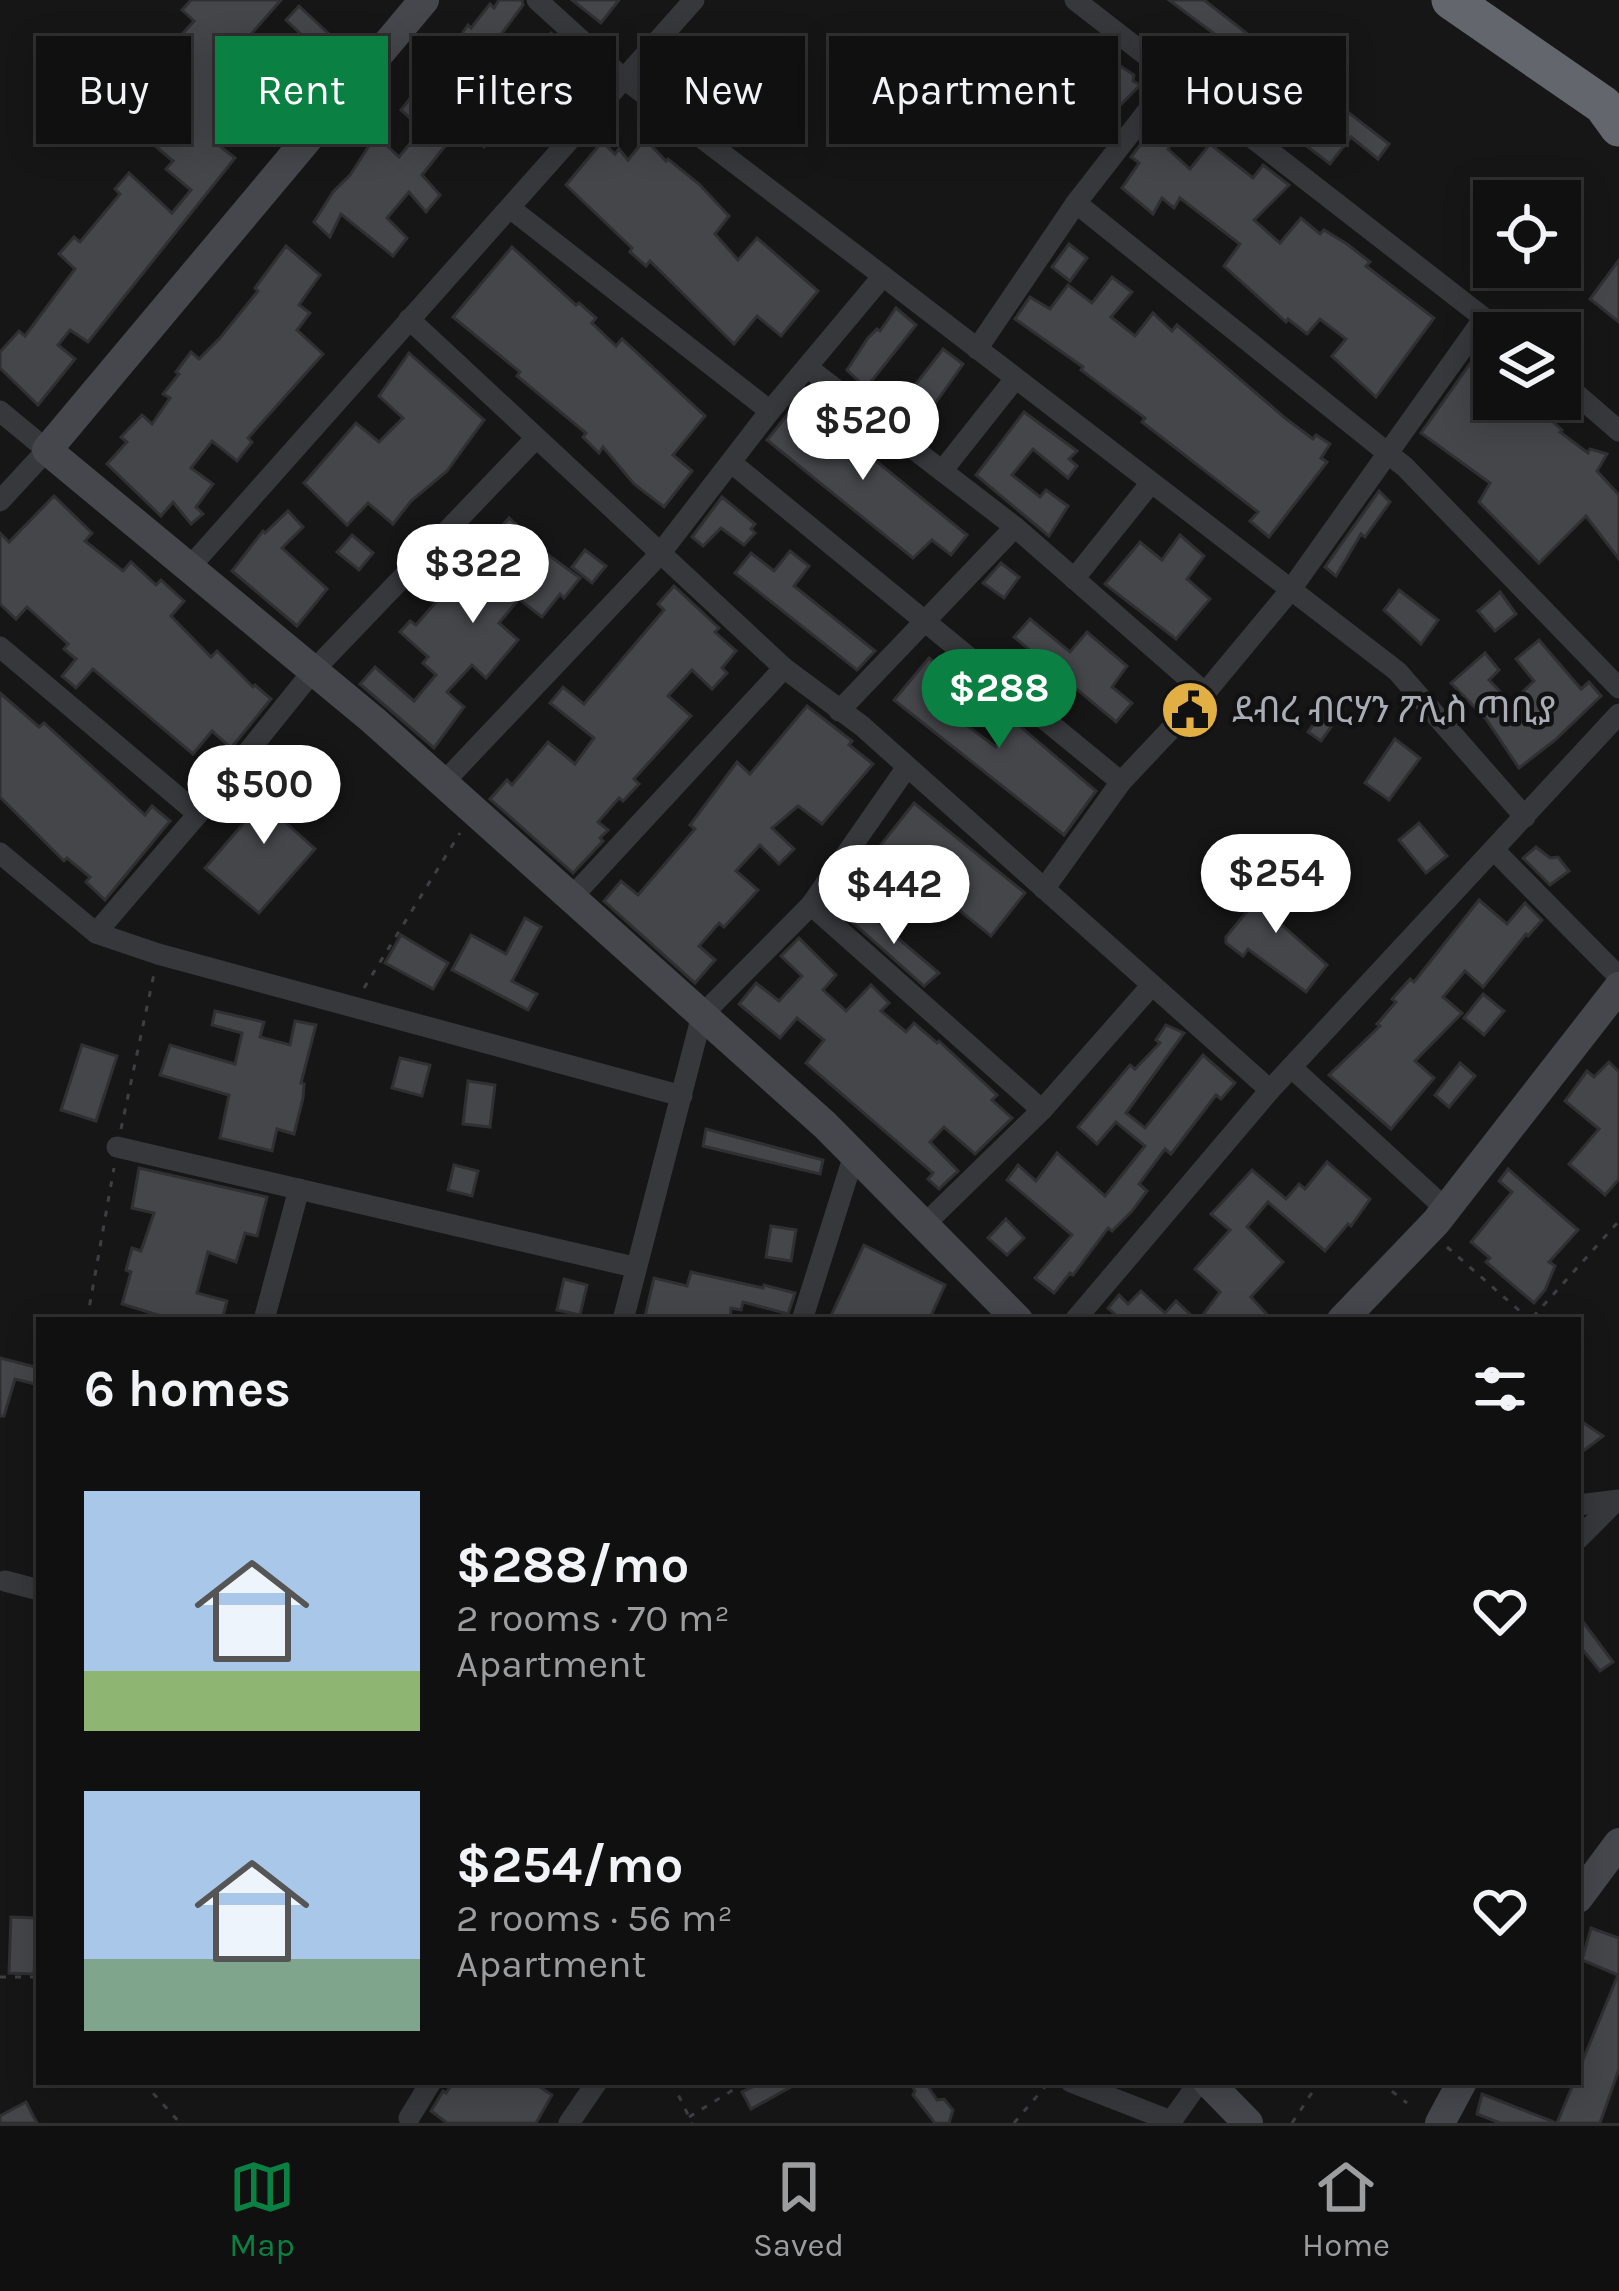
<!DOCTYPE html>
<html lang="en">
<head>
<meta charset="utf-8">
<style>
	:root { --surface:#101011; --page:#1e1e1f; --text:#f1f3f6; --muted:#9c9d9f; --line:#303031; --accent:#0b8043 }
	body { margin:0; font-family:Karla,"Noto Sans Ethiopic",sans-serif; background:var(--page); color:var(--text); height:100vh; display:flex; flex-direction:column; font-size:45px; white-space:nowrap }
	* { box-sizing:border-box; margin:0 }
	p { font-size:39px; color:var(--muted) }
	.icon { flex:none; width:66px; height:66px; fill:none; stroke:currentColor; stroke-width:2; stroke-linecap:round; stroke-linejoin:round }
	.map { position:relative; flex:1; overflow:hidden }
	.side { position:absolute; left:36px; top:1317px; width:1545px; height:768px; display:flex; flex-direction:column; background:var(--surface); border-radius:0px; box-shadow:0 6px 30px #0003,0 0 0 3px var(--line) }
	.side>* { flex:none }
	.guide { position:absolute; left:36px; top:36px; width:1548px; height:108px; display:flex; gap:24px }
	.controls { position:absolute; left:1473px; top:180px; display:grid; gap:24px }
	.controls a { display:grid; place-items:center; width:108px; height:108px; border-radius:0px; background:var(--surface); box-shadow:0 6px 30px #0003,0 0 0 3px var(--line); font-size:60px }
	.price { position:absolute; translate:-50% -102px; padding:0 27px; border-radius:42px; background:#fff; color:#222; font-size:39px; line-height:78px; filter:drop-shadow(0 3px 6px #0008) }
	.price::after { content:''; position:absolute; left:50%; top:72px; width:36px; height:27px; margin-left:-18px; background:inherit; clip-path:polygon(0 0,100% 0,50% 100%) }
	.price.current { background:var(--accent); color:#fff }
	ul { padding:0; list-style:none }
	li { display:flex; align-items:center; gap:36px; height:300px; padding:0 48px }
	li span { display:grid; place-items:center; flex:none; width:336px; height:240px; border-radius:0px; color:#555 }
	li>.icon { margin-inline-start:auto }
	span .icon { width:144px; height:144px; fill:#fffc; stroke-width:1 }
	li b { font-size:51px }
	h2 { display:flex; justify-content:space-between; align-items:center; height:144px; padding:0 48px; font-size:51px }
	.chip { padding:0 42px; border-radius:0px; background:var(--surface); box-shadow:0 6px 30px #0003,0 0 0 3px var(--line); font-size:42px; line-height:108px }
	.chip.current { background:var(--accent); color:#fff }
	.tab-bar { display:flex; justify-content:space-around; align-items:center; height:168px; border-top:3px solid var(--line); background:var(--surface); font-size:33px; color:var(--muted) }
	.tab-bar a { display:grid; justify-items:center; gap:6px }
	.tab-bar .current { color:var(--accent) }
	.map>svg:first-child { display:block }
</style>
</head>
<body>
<div class="map">
<svg width="1619" height="2123" viewBox="0 0 1619 2123">
	<rect width="100%" height="100%" fill="#161617"/>
	<g fill="#45464a" stroke="#303033" stroke-width="3">
		<polygon points="191,0 281,0 245,41 284,76 304,54 299,49 308,41 286,20 299,6 344,48 302,93 305,96 291,112 261,85 217,137 220,140 216,143 235,158 88,342 70,330 58,345 75,359 38,405 0,368 0,352 19,331 25,336 75,269 59,254 74,237 80,242 120,194 115,189 129,173 172,213 191,190 166,169 173,161 134,128 167,90 158,82 166,72 156,63 194,21 182,10"/>
		<polygon points="499,0 522,0 523,5 494,44 517,70 551,33 571,51 561,66 547,74 539,90 484,147 461,126 422,175 440,195 426,212 409,192 387,218 407,238 393,256 341,214 330,237 314,222 333,192 350,175 376,135 399,157 422,129 401,110 440,60 433,54 445,41 452,48 468,25 471,28 490,4 494,8"/>
		<polygon points="572,0 619,0 601,23"/>
		<polygon points="1169,0 1204,0 1389,144 1378,159 1351,137 1330,164 1304,144 1321,122 1267,80 1251,102 1231,88 1197,61 1216,35"/>
		<polygon points="105,39 116,49 55,117 44,108"/>
		<polygon points="1114,62 1134,75 1133,81 1140,85 1107,119 1088,101 1100,83 1097,79"/>
		<polygon points="1168,109 1184,123 1168,149 1190,169 1210,144 1253,178 1263,165 1289,185 1254,220 1280,243 1301,218 1320,234 1324,230 1347,244 1370,262 1366,266 1434,318 1376,397 1332,356 1346,339 1320,319 1307,334 1288,319 1286,322 1224,266 1240,244 1180,198 1174,208 1162,198 1153,214 1122,188 1139,163 1131,157"/>
		<polygon points="645,139 666,161 668,159 699,184 729,216 715,234 738,260 757,238 818,291 781,336 757,316 734,344 650,261 646,266 630,252 632,248 566,185 602,142 615,154 619,149 628,160"/>
		<polygon points="1069,244 1087,258 1070,281 1052,267"/>
		<polygon points="286,246 320,275 299,305 310,313 297,330 323,354 248,438 252,442 237,461 212,441 191,468 213,484 196,507 203,514 191,524 173,502 161,516 107,464 127,442 121,437 142,415 152,424 170,398 163,394 179,374 176,372 191,352 199,359 220,338 258,291 255,288"/>
		<polygon points="512,247 576,305 579,303 596,318 592,323 616,346 622,339 705,416 673,455 692,471 664,507 634,484 603,447 599,453 583,437 586,433 517,376 520,372 453,317"/>
		<polygon points="1619,260 1619,322 1590,299"/>
		<polygon points="1112,277 1132,292 1111,317 1135,336 1153,313 1172,331 1177,325 1285,418 1313,439 1316,435 1330,444 1321,458 1327,462 1269,537 1250,521 1258,512 1142,422 1145,418 1081,370 1083,367 1015,319 1030,297 1050,309 1068,285 1092,303"/>
		<polygon points="896,308 916,325 866,388 847,370 868,338 877,329 880,331"/>
		<polygon points="1482,347 1494,357 1494,399 1543,399 1536,407 1562,430 1560,432 1588,453 1590,449 1607,454 1597,471 1619,495 1619,559 1586,516 1539,563 1479,502 1490,483 1421,433"/>
		<polygon points="943,349 963,364 917,429 895,411"/>
		<polygon points="409,353 484,420 447,471 411,501 393,524 368,503 347,525 304,483 356,423 379,442 403,418 379,396"/>
		<polygon points="800,399 967,535 951,555 932,540 913,558 767,440"/>
		<polygon points="1024,412 1077,451 1069,459 1077,466 1068,478 1033,449 1012,475 1040,497 1046,490 1068,506 1049,536 976,475"/>
		<polygon points="1379,491 1390,502 1365,537 1361,534 1336,576 1325,567"/>
		<polygon points="54,496 92,533 85,541 123,571 131,562 156,585 161,580 184,601 171,616 211,657 217,651 253,687 255,685 271,699 231,748 212,731 193,754 93,669 76,688 62,676 76,659 64,649 68,644 27,607 16,619 0,604 0,533 9,542"/>
		<polygon points="722,497 755,524 751,529 755,533 744,545 721,528 703,546 692,537"/>
		<polygon points="288,511 303,527 282,548 327,589 297,626 232,571 263,531 265,533"/>
		<polygon points="509,518 528,535 525,538 580,578 564,598 560,594 542,617 519,599 499,623 518,640 486,678 472,665 447,692 464,707 434,748 360,684 375,667 414,701 436,675 423,663 428,657 400,632 410,621 416,625"/>
		<polygon points="352,535 373,553 359,570 337,552"/>
		<polygon points="1180,535 1204,556 1187,579 1210,599 1176,639 1105,584 1140,542 1162,560"/>
		<polygon points="585,550 606,566 592,583 572,567"/>
		<polygon points="790,551 809,566 794,586 875,651 857,670 735,573 751,553 774,571"/>
		<polygon points="1001,563 1019,577 1004,598 983,583"/>
		<polygon points="674,586 719,628 715,632 736,651 722,668 727,673 712,689 692,670 668,696 691,716 634,779 639,784 623,801 619,798 598,822 608,830 600,838 603,841 573,873 490,799 507,780 512,785 548,742 575,764 594,738 550,703 563,687 584,704 664,610 658,604"/>
		<polygon points="1399,590 1438,620 1421,644 1384,610"/>
		<polygon points="1500,592 1516,614 1495,631 1478,611"/>
		<polygon points="1030,619 1070,652 1087,632 1127,666 1112,687 1132,703 1116,722 1014,637"/>
		<polygon points="1539,640 1581,689 1589,682 1601,696 1555,740 1519,768 1486,719 1451,683 1485,653 1499,670 1489,680 1511,703 1534,681 1516,659"/>
		<polygon points="929,658 966,686 947,711 996,747 1015,722 1096,791 1064,835 894,700"/>
		<polygon points="0,693 39,727 44,723 145,815 152,806 170,821 105,900 86,882 90,877 67,858 64,861 0,797"/>
		<polygon points="1331,700 1344,709 1321,741 1308,732"/>
		<polygon points="807,706 852,741 849,745 873,764 822,824 798,806 772,828 794,849 779,864 760,845 736,871 758,890 724,927 719,923 699,946 715,960 695,983 604,901 621,881 638,895 695,829 690,825 737,762 750,774"/>
		<polygon points="1395,739 1420,758 1389,800 1365,783"/>
		<polygon points="299,759 313,772 276,814 315,849 259,913 205,868"/>
		<polygon points="914,803 1025,893 991,936 880,846"/>
		<polygon points="1419,823 1447,856 1426,873 1399,840"/>
		<polygon points="1536,847 1550,858 1558,857 1569,871 1550,885 1523,858"/>
		<polygon points="1279,862 1293,869 1274,918 1327,965 1306,992 1248,949 1243,956 1226,943 1226,937 1267,887"/>
		<polygon points="1479,900 1507,924 1525,903 1542,920 1528,936 1526,934 1483,987 1465,971 1443,997 1462,1013 1415,1061 1434,1078 1391,1129 1329,1075 1380,1026 1377,1024 1396,1002 1392,999 1410,979 1414,982"/>
		<polygon points="862,908 939,973 924,986 849,919"/>
		<polygon points="525,918 541,927 512,981 537,994 528,1010 452,970 471,935 506,954"/>
		<polygon points="401,935 448,963 433,989 385,963"/>
		<polygon points="799,938 836,975 823,990 846,1011 871,985 889,1003 881,1011 906,1032 914,1023 937,1043 939,1041 997,1095 992,1100 1012,1118 975,1154 944,1127 930,1142 958,1171 939,1189 928,1179 933,1173 806,1063 824,1040 797,1018 780,1038 739,1004 756,983 779,1001 802,976 781,956"/>
		<polygon points="1483,994 1504,1011 1484,1035 1464,1018"/>
		<polygon points="215,1011 264,1022 260,1037 290,1045 295,1021 316,1025 301,1083 304,1084 303,1098 294,1134 277,1129 272,1151 220,1138 229,1095 160,1075 170,1045 235,1064 242,1033 212,1025"/>
		<polygon points="1166,1025 1184,1033 1126,1113 1145,1128 1203,1055 1235,1083 1221,1099 1216,1095 1171,1154 1165,1149 1139,1184 1147,1191 1132,1211 1112,1231 1108,1228 1073,1275 1070,1273 1054,1293 1035,1278 1072,1235 1007,1180 1018,1165 1036,1181 1057,1153 1105,1196 1145,1146 1116,1122 1097,1144 1078,1127 1130,1065 1135,1069 1160,1043 1156,1040"/>
		<polygon points="82,1045 117,1056 96,1121 61,1110"/>
		<polygon points="400,1058 430,1065 422,1096 392,1088"/>
		<polygon points="1609,1062 1619,1072 1619,1179 1605,1195 1569,1164 1599,1129 1565,1101 1587,1071 1594,1077"/>
		<polygon points="1460,1063 1475,1076 1449,1107 1435,1095"/>
		<polygon points="468,1081 495,1085 490,1127 463,1124"/>
		<polygon points="706,1129 823,1160 820,1174 703,1146"/>
		<polygon points="1327,1162 1370,1199 1351,1226 1348,1224 1325,1251 1268,1202 1247,1227 1283,1262 1251,1297 1272,1320 1199,1320 1220,1292 1195,1269 1230,1230 1211,1214 1252,1170 1286,1199 1299,1184 1305,1189"/>
		<polygon points="454,1165 478,1171 472,1196 448,1190"/>
		<polygon points="139,1168 267,1197 257,1236 245,1233 236,1262 208,1252 197,1293 227,1301 222,1320 174,1320 122,1304 131,1272 126,1270 132,1248 141,1251 154,1213 132,1208"/>
		<polygon points="1508,1169 1578,1230 1549,1262 1555,1266 1545,1290 1534,1303 1486,1262 1490,1258 1471,1242 1512,1192 1499,1181"/>
		<polygon points="1006,1219 1024,1238 1007,1255 988,1238"/>
		<polygon points="771,1226 796,1230 791,1261 766,1257"/>
		<polygon points="864,1245 945,1285 929,1320 829,1320"/>
		<polygon points="691,1272 763,1288 764,1285 795,1293 788,1314 743,1302 741,1310 731,1308 730,1320 644,1320 654,1278 687,1286"/>
		<polygon points="564,1279 587,1285 580,1315 557,1310"/>
		<polygon points="1141,1291 1165,1313 1176,1301 1196,1320 1113,1320 1117,1316 1108,1308 1119,1295 1128,1304"/>
		<polygon points="0,1358 39,1368 39,1385 15,1379 4,1416 0,1416"/>
		<polygon points="1578,1419 1603,1436 1578,1455"/>
		<polygon points="1578,1615 1613,1662 1600,1671 1578,1644"/>
		<polygon points="11,1917 37,1918 34,1974 9,1973"/>
		<polygon points="1591,1928 1619,1938 1619,2069 1600,2123 1557,2123 1574,2082 1578,2082 1578,2072 1618,1975 1582,1960"/>
		<polygon points="454,2082 532,2082 552,2095 536,2123 447,2123 431,2111 443,2091 446,2093"/>
		<polygon points="763,2082 800,2082 751,2109 742,2092"/>
		<polygon points="910,2082 925,2082 937,2100 944,2099 953,2110 949,2123 935,2123 913,2095 915,2091"/>
		<polygon points="1482,2094 1554,2122 1554,2123 1500,2123 1477,2114"/>
		<polygon points="26,2102 37,2123 0,2123 0,2116"/>
	</g>
	<g fill="none" stroke-linecap="round" stroke-linejoin="round">
		<g stroke="#3d3f43" stroke-width="3" stroke-dasharray="6 9" stroke-linecap="butt">
			<polyline points="364,988 460,833"/>
			<polyline points="121,1129 154,974"/>
			<polyline points="1447,1247 1530,1320"/>
			<polyline points="1533,1317 1619,1221"/>
			<polyline points="87,1320 114,1168"/>
			<polyline points="0,1977 39,1977"/>
			<polyline points="143,2082 180,2123"/>
			<polyline points="672,2082 692,2123"/>
			<polyline points="1380,2082 1407,2103"/>
			<polyline points="689,2117 746,2082"/>
			<polyline points="1014,2123 1049,2082"/>
			<polyline points="1292,2123 1319,2082"/>
		</g>
		<g stroke="#37383c" stroke-width="21">
			<polyline points="537,0 623,78 883,276 770,411"/>
			<polyline points="1075,0 1484,318"/>
			<polyline points="1076,203 1405,467 1619,688"/>
			<polyline points="883,276 1397,671 1525,817"/>
			<polyline points="409,319 784,668 862,726 1270,1090 1075,1320"/>
			<polyline points="977,349 1076,203 1174,77"/>
			<polyline points="807,367 1015,527 839,711"/>
			<polyline points="1560,380 1619,431"/>
			<polyline points="0,411 47,450 0,501"/>
			<polyline points="733,464 1121,782"/>
			<polyline points="942,471 1015,379"/>
			<polyline points="1015,527 1205,693"/>
			<polyline points="189,568 694,0"/>
			<polyline points="1074,579 1150,484"/>
			<polyline points="0,647 198,814"/>
			<polyline points="443,783 659,555 770,411 510,208"/>
			<polyline points="1494,850 1619,977"/>
			<polyline points="0,853 96,933 158,954 682,1096"/>
			<polyline points="1044,889 1121,782 1205,693 1289,592 1484,318 1502,333"/>
			<polyline points="571,898 784,668"/>
			<polyline points="811,905 907,767"/>
			<polyline points="96,933 198,814 313,671 536,438"/>
			<polyline points="1291,1067 1446,1209"/>
			<polyline points="1270,1090 1619,714"/>
			<polyline points="117,1147 634,1267"/>
			<polyline points="924,1225 1042,1110 1152,985"/>
			<polyline points="264,1320 299,1189"/>
			<polyline points="623,1320 702,1015 811,905 1042,1110"/>
			<polyline points="802,1320 854,1155"/>
			<polyline points="1578,1505 1619,1500"/>
			<polyline points="1578,1539 1615,1502"/>
			<polyline points="5,1581 39,1590"/>
			<polyline points="1071,2082 1171,2121"/>
			<polyline points="409,2118 431,2082"/>
			<polyline points="569,2123 597,2082"/>
			<polyline points="1170,2123 1199,2082"/>
		</g>
		<g stroke="#45474c" stroke-width="30">
			<polyline points="424,0 47,450 373,720 825,1125 1018,1320"/>
			<polyline points="1342,1320 1436,1222 1619,987"/>
			<polyline points="1578,1898 1619,1843"/>
			<polyline points="1208,2082 1248,2123"/>
			<polyline points="1440,2123 1462,2082"/>
		</g>
		<polyline stroke="#63666c" stroke-width="39" points="1451,0 1603,105 1619,127"/>
	</g>
	<defs>
		<symbol id="civic-disc" viewBox="-11 -11 22 22"><circle r="9.5" fill="#e1af44" stroke="#111112"/><path d="M-.6-6.5H3V-4.5H.6V-3L4-1V1h2V6H-6V1h2V-1L-.6-3ZM-1.2 2.5V6h2.4V2.5Z" fill="#111"/></symbol>
	</defs>
	<g fill-rule="evenodd">
		<use href="#civic-disc" x="1157" y="677" width="66" height="66"/>
	</g>
	<g text-anchor="middle" dominant-baseline="central" stroke-width="9" stroke-linejoin="round" paint-order="stroke">
		<g font-size="36" fill="#a9adb6" stroke="#111112" text-anchor="start">
			<text x="1232" y="710">ደብረ ብርሃን ፖሊስ ጣቢያ</text>
		</g>
	</g>
</svg>
<div class="controls">
<a><svg class="icon" aria-label="locate" viewBox="0 0 24 24"><circle cx="12" cy="12" r="6"/><path d="M12 2v4M12 18v4M2 12h4M18 12h4"/></svg></a>
<a><svg class="icon" aria-label="layers" viewBox="0 0 24 24"><path d="M12 4l9 5-9 5-9-5zM3 14l9 5 9-5"/></svg></a>
</div>
<b class="price" style="left:863px;top:483px">$520</b>
<b class="price" style="left:473px;top:626px">$322</b>
<b class="price current" style="left:999px;top:751px">$288</b>
<b class="price" style="left:264px;top:847px">$500</b>
<b class="price" style="left:1276px;top:936px">$254</b>
<b class="price" style="left:894px;top:947px">$442</b>
<div class="guide">
<a class="chip">Buy</a>
<a class="chip current">Rent</a>
<a class="chip">Filters</a>
<a class="chip">New</a>
<a class="chip">Apartment</a>
<a class="chip">House</a>
</div>
<section class="side">
<h2>6 homes<svg class="icon" aria-label="filters" viewBox="0 0 24 24"><path d="M4 7h16M4 17h16"/><circle cx="9" cy="7" r="2"/><circle cx="15" cy="17" r="2"/></svg></h2>
<ul>
<li><span style="background:linear-gradient(#a9c7e8 75%,#8fb573 0)"><svg class="icon" aria-label="home" viewBox="0 0 24 24"><path d="M3 11l9-7 9 7M6 9v11h12V9"/></svg></span><div><b>$288/mo</b><p>2 rooms · 70 m²</p><p>Apartment</p></div><svg class="icon" aria-label="heart" viewBox="0 0 24 24"><path d="M12 20l-8-8c-3-5 5-10 8-4 3-6 11-1 8 4z"/></svg></li>
<li><span style="background:linear-gradient(#a9c7e8 70%,#7fa58c 0)"><svg class="icon" aria-label="home" viewBox="0 0 24 24"><path d="M3 11l9-7 9 7M6 9v11h12V9"/></svg></span><div><b>$254/mo</b><p>2 rooms · 56 m²</p><p>Apartment</p></div><svg class="icon" aria-label="heart" viewBox="0 0 24 24"><path d="M12 20l-8-8c-3-5 5-10 8-4 3-6 11-1 8 4z"/></svg></li>
</ul>
</section>
</div>
<nav class="tab-bar">
<a class="current"><svg class="icon" aria-label="map" viewBox="0 0 24 24"><path d="M3 6l6-2 6 2 6-2v14l-6 2-6-2-6 2zM9 4v14M15 6v14"/></svg>Map</a>
<a><svg class="icon" aria-label="saved" viewBox="0 0 24 24"><path d="M7 4h10v16l-5-4-5 4z"/></svg>Saved</a>
<a><svg class="icon" aria-label="home" viewBox="0 0 24 24"><path d="M3 11l9-7 9 7M6 9v11h12V9"/></svg>Home</a>
</nav>
</body>
</html>
